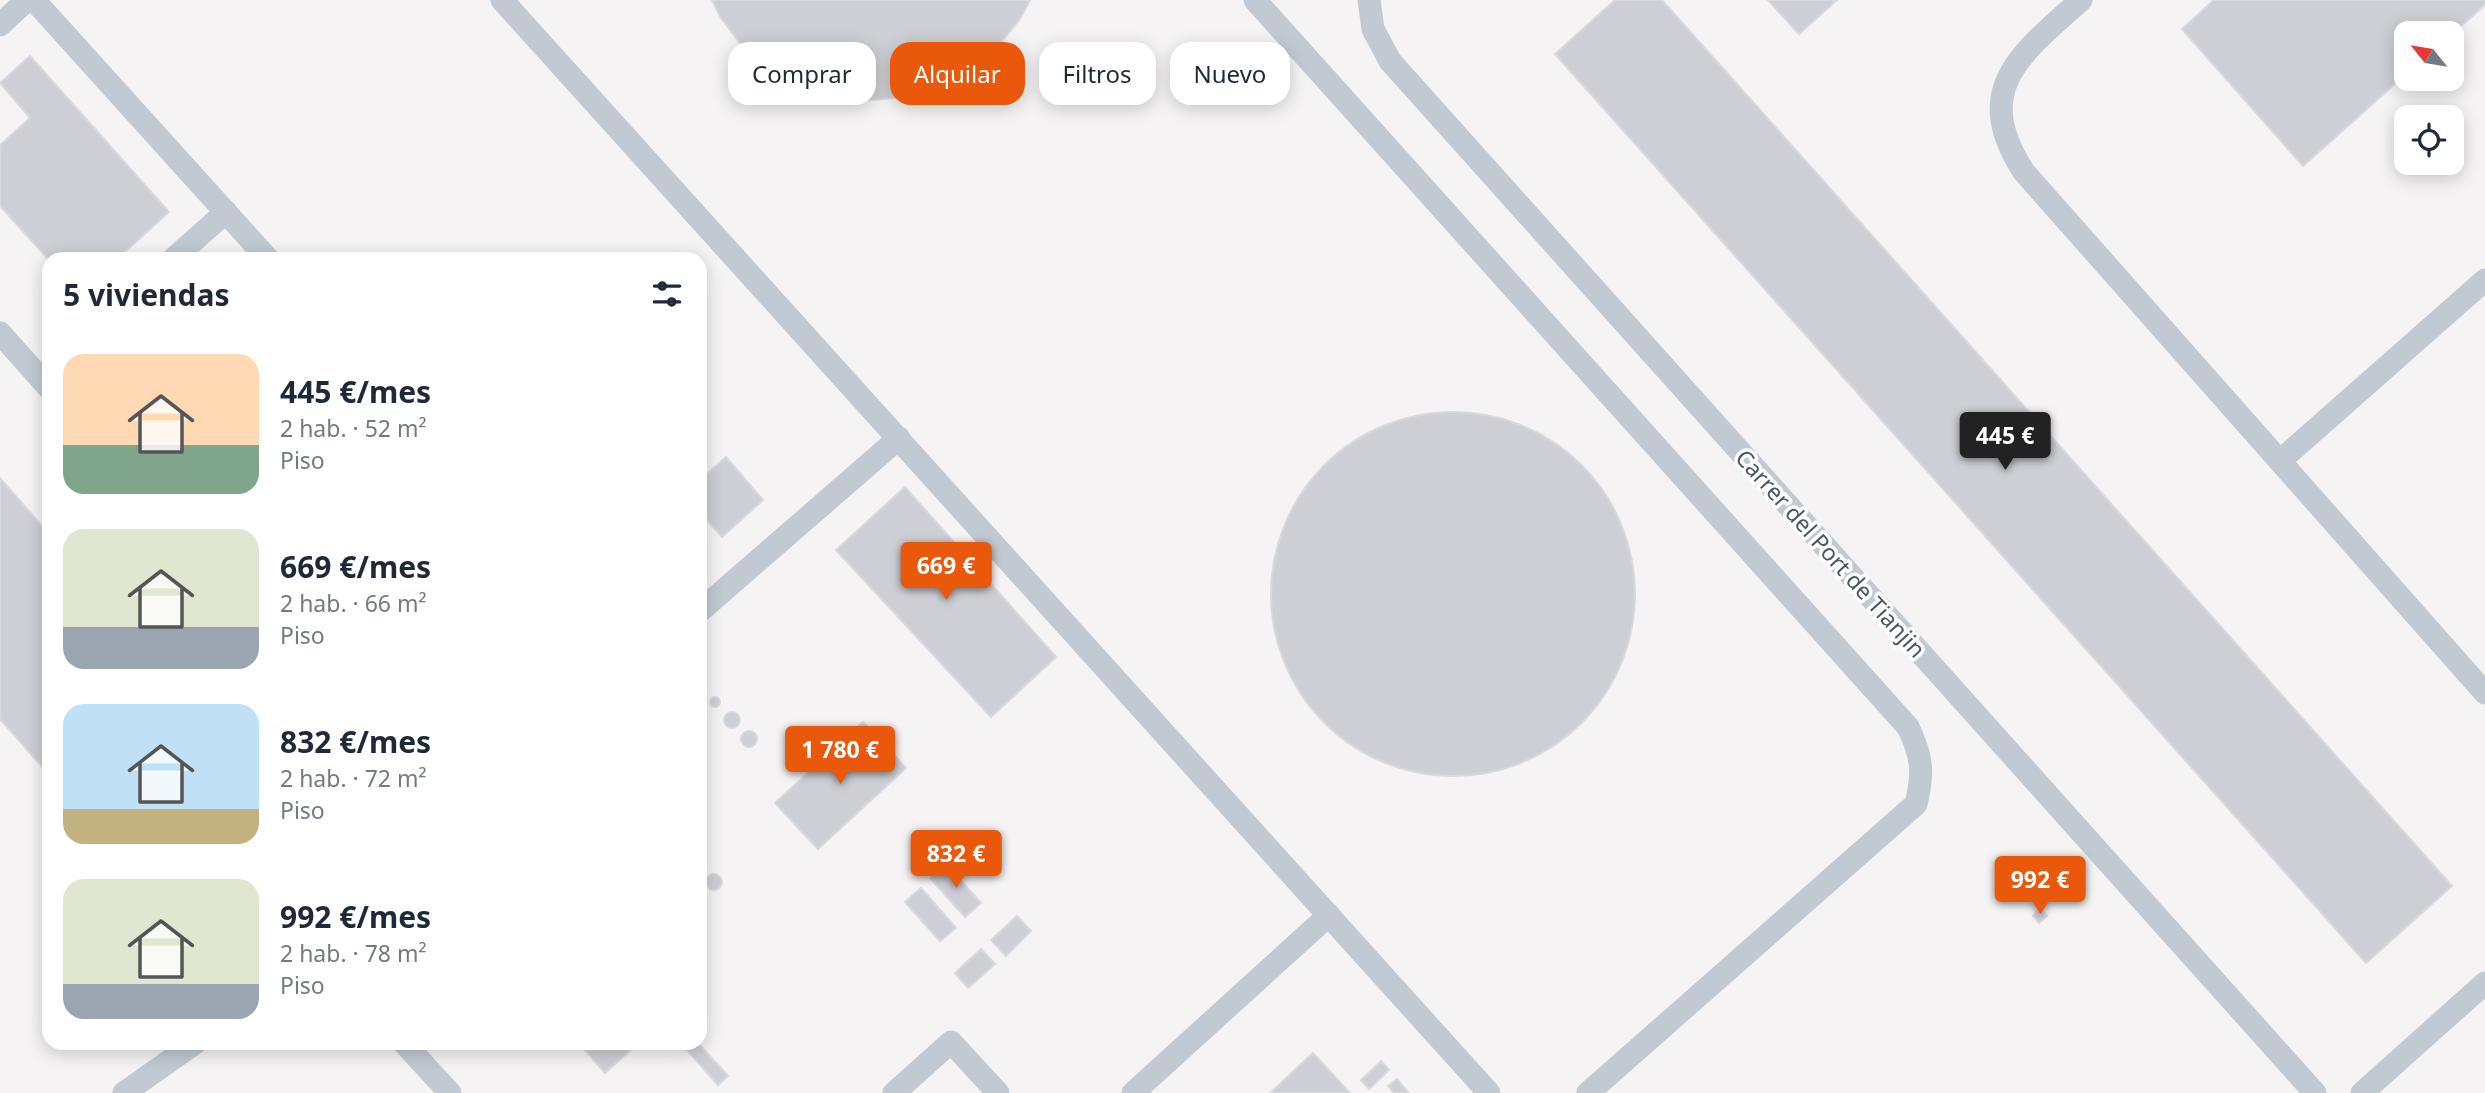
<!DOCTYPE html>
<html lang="es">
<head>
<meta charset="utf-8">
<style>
	:root { --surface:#fff; --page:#f2f2f3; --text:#1f2937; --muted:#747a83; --accent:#ea580c }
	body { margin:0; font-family:"Noto Sans",sans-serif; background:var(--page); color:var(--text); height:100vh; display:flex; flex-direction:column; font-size:26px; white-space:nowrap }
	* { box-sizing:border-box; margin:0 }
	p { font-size:23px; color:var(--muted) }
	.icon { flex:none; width:38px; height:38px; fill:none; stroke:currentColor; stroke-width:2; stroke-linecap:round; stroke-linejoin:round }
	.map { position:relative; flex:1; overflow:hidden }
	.drawer { position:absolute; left:42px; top:252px; width:665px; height:798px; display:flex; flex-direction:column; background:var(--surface); border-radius:21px; box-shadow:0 4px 18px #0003 }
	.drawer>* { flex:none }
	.guide { position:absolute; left:728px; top:42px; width:665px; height:63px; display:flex; gap:14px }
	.needle { width:46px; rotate:300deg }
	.fabs { position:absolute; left:2394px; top:21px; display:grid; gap:14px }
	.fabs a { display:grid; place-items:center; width:70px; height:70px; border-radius:14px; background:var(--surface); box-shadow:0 4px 18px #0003; font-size:35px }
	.price { position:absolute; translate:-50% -60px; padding:0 16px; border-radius:7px; background:var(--accent); color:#fff; font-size:23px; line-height:46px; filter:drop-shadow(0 2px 4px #0008) }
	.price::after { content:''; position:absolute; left:50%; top:42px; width:21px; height:16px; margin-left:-10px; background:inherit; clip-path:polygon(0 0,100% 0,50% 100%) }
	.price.current { background:#222; color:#fff }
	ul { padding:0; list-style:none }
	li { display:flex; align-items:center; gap:21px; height:175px; padding:0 21px }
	li span { display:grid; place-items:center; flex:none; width:196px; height:140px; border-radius:21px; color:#555 }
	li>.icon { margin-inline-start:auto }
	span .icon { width:84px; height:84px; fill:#fffc; stroke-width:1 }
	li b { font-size:30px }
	h2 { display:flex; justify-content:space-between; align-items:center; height:84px; padding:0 21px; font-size:30px }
	.tag { padding:0 24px; border-radius:21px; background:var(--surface); box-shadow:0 4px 18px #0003; font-size:24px; line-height:63px }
	.tag.current { background:var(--accent); color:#fff }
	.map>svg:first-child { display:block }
</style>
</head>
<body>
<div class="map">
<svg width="2485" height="1093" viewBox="0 0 2485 1093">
	<rect width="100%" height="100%" fill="#f5f3f3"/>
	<g fill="#cdcfd5" stroke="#d7d9de" stroke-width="2">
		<polygon points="712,0 1030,0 1020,19 998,46 971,69 940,86 906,97 870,100 835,96 801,86 770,69 742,46 721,18"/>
		<polygon points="1615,0 1662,0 2452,886 2366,963 1555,54"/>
		<polygon points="1768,0 1837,0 1799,34"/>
		<polygon points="2214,0 2485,0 2485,5 2452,34 2406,33 2406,74 2303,166 2182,29"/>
		<polygon points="30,56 169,212 117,259 49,260 0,206 0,145 30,118 0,83"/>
		<circle cx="1453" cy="594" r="182"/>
		<polygon points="726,457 763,500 722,537 700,512 700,480"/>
		<polygon points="0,478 49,534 49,765 44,769 0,719"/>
		<polygon points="905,487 1056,657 991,717 836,550"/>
		<circle cx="715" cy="702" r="5"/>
		<circle cx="732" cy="720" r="8"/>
		<polygon points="863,722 906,768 818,849 775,803"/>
		<circle cx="749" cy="739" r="8"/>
		<polygon points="946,864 981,903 965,917 930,878"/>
		<circle cx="714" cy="882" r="8"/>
		<polygon points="921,888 956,928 940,941 905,902"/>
		<polygon points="2040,908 2047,916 2039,923 2033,916"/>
		<polygon points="1017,916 1031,931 1006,956 991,940"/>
		<polygon points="981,949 995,964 968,988 955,973"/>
		<polygon points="579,1043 638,1043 605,1073"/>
		<polygon points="692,1043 698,1043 728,1076 718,1085 686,1049"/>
		<polygon points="1313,1053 1350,1093 1270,1093"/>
		<polygon points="1381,1061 1389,1070 1369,1089 1361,1080"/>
		<polygon points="1397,1079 1409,1093 1394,1093 1388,1086"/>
	</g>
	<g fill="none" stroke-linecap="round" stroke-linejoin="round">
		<g stroke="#c1cad2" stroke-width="23">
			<polyline points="34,0 268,259"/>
			<polyline points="502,0 1489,1093"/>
			<path d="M1255,0L1908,727C1922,756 1924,772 1916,804L1588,1093"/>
			<polyline points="1369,0 1373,29 1390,61 2315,1093"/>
			<path d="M2081,0C2021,54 1970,89 2024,172L2485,693"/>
			<polyline points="0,25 27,0"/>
			<polyline points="173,259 226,212"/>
			<polyline points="0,333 49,388"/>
			<polyline points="2280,461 2485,280"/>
			<polyline points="700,611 899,438"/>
			<polyline points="404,1043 450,1093"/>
			<polyline points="124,1093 195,1043"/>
			<polyline points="894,1093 951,1042 998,1093"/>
			<polyline points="1133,1093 1329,915"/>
			<polyline points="2362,1093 2485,983"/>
		</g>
	</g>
	<g text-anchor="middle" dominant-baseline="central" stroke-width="7" stroke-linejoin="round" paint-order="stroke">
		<g font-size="23" fill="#4a5661" stroke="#fff">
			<text transform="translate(1831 553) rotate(48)">Carrer del Port de Tianjin</text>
		</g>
	</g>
</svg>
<div class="fabs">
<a><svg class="needle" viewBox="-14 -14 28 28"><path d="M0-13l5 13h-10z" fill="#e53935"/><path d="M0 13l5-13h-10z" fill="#747a83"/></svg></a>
<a><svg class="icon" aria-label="locate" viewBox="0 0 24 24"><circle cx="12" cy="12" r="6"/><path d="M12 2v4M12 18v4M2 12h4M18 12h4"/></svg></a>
</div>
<b class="price current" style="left:2005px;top:472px">445 €</b>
<b class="price" style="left:946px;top:602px">669 €</b>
<b class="price" style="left:840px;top:786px">1 780 €</b>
<b class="price" style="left:956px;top:890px">832 €</b>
<b class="price" style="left:2040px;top:916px">992 €</b>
<div class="guide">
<a class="tag">Comprar</a>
<a class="tag current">Alquilar</a>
<a class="tag">Filtros</a>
<a class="tag">Nuevo</a>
</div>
<section class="drawer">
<h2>5 viviendas<svg class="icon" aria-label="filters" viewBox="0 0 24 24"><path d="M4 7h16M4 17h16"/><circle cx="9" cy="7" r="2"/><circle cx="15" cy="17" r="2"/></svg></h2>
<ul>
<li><span style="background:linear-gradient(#ffd9b3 65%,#7fa58c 0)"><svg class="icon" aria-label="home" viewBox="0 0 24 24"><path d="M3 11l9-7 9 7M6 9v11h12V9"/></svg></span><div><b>445 €/mes</b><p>2 hab. · 52 m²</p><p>Piso</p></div></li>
<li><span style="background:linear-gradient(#dfe7d0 70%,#9aa5b1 0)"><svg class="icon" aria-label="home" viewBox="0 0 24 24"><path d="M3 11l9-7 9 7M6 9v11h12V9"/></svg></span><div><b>669 €/mes</b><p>2 hab. · 66 m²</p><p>Piso</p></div></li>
<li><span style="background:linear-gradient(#bfe0f5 75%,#c2b280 0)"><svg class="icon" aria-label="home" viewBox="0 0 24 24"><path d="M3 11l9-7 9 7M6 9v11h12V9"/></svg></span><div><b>832 €/mes</b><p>2 hab. · 72 m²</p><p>Piso</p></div></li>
<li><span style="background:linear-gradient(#dfe7d0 75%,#9aa5b1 0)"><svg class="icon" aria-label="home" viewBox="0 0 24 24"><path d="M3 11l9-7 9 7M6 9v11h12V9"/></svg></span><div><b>992 €/mes</b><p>2 hab. · 78 m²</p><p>Piso</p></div></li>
</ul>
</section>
</div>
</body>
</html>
